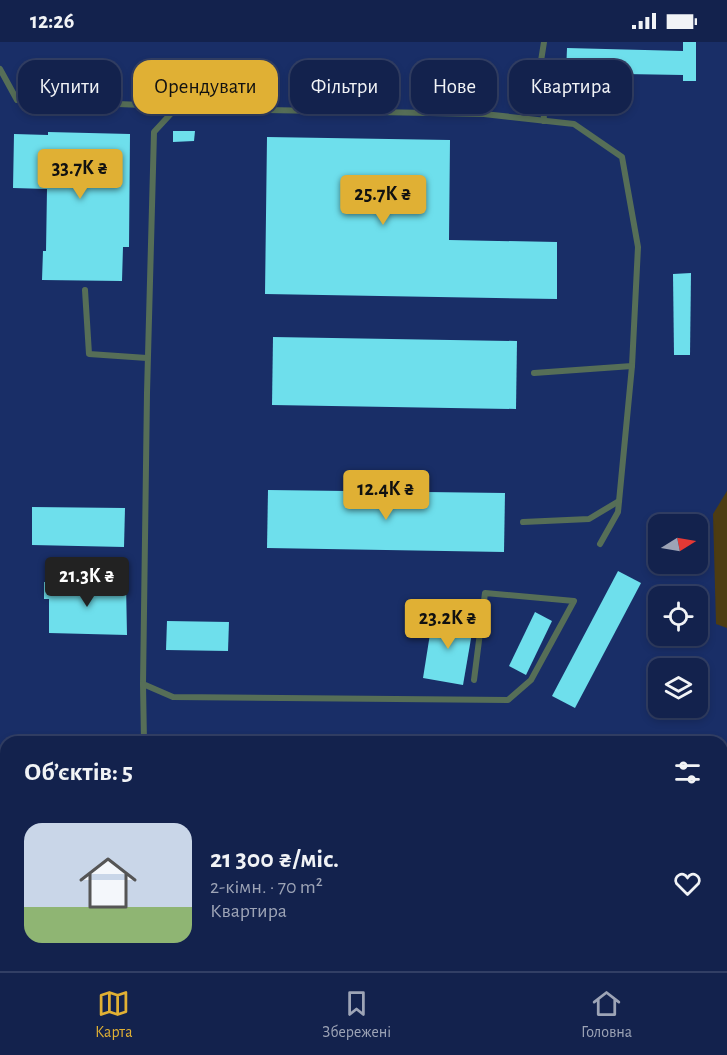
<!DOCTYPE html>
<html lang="uk">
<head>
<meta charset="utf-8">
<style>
	:root { --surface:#13224d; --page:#202f57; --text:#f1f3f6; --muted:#9da4b6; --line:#323f65; --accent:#e0b034 }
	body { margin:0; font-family:"Alegreya Sans",sans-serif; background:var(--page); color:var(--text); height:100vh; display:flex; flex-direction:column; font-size:22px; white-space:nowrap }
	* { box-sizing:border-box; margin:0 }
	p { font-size:20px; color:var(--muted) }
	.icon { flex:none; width:33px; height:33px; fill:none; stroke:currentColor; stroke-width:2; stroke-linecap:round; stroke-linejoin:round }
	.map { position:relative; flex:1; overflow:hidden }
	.sheet { position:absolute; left:0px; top:694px; width:728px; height:236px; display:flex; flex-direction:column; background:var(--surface); border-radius:18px 18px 0 0; box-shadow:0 3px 9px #0003,0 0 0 2px var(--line) }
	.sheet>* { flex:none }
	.guide { position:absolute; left:18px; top:18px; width:692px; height:54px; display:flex; gap:12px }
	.needle { width:39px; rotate:79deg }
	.tools { position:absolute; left:648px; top:472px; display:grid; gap:12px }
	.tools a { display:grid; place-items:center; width:60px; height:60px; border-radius:12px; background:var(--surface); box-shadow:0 3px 9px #0003,0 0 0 2px var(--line); font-size:30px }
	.price { position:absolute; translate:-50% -51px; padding:0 14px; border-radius:6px; background:var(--accent); color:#111; font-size:20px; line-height:39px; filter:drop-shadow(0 2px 3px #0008) }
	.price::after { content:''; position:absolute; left:50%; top:36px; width:18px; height:14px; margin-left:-9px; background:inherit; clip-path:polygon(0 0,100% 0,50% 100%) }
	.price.selected { background:#222; color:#fff }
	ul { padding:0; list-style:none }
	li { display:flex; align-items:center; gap:18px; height:150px; padding:0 24px }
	li span { display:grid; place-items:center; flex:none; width:168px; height:120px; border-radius:18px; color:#555 }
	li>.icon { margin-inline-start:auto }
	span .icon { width:72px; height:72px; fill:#fffc; stroke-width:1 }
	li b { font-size:26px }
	h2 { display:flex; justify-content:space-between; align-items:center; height:72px; padding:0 24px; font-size:26px }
	.tag { padding:0 21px; border-radius:18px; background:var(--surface); box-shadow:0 3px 9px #0003,0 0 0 2px var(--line); font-size:21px; line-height:54px }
	.tag.selected { background:var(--accent); color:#111 }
	.status { display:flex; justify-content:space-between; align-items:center; height:42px; padding:0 30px; background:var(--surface); direction:ltr }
	.status svg { height:16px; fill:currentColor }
	.tabs { display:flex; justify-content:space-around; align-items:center; height:84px; border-top:2px solid var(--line); background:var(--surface); font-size:16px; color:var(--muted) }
	.tabs a { display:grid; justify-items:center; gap:3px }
	.tabs .selected { color:var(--accent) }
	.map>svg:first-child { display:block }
</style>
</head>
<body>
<div class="status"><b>12:26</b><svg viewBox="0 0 49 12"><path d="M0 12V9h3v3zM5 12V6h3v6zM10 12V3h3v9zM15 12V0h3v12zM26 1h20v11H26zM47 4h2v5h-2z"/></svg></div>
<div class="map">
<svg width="727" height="929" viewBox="0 0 727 929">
	<rect width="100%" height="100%" fill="#192e67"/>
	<polygon fill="#4d3c12" points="727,449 727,586 716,582 713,472"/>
	<g fill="#6edfec">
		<polygon points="683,0 696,0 696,39 683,39 683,33 566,31 567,6 683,9"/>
		<polygon points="173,89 195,89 194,99 173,100"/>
		<polygon points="48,90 130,92 129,205 123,205 122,239 42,238 43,209 46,209 47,147 13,146 14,92 48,93"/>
		<polygon points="267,95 450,98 449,198 557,200 557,257 265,252"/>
		<polygon points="691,231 690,313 674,313 673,232"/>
		<polygon points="273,295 517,299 516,367 272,363"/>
		<polygon points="268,448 505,451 504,510 267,506"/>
		<polygon points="32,465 125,466 124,505 32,503"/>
		<polygon points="618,529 641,541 575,666 552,654"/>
		<polygon points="44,540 126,542 127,593 49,591 49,557 44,557"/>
		<polygon points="535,570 552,579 526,633 509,624"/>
		<polygon points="433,573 474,579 463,643 423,636"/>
		<polygon points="167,579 229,580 228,609 166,608"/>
	</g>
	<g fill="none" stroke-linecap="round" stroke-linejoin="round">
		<polyline stroke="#7487b4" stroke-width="2" stroke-dasharray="3 3" stroke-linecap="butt" points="0,903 6,903"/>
		<g stroke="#566e57" stroke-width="6">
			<polyline points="544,0 541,19 544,79"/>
			<polyline points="0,27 17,58 267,68 484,72 574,82 622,115 638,205 632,324 534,331"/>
			<polyline points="174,42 178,64 154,90 147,351 143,642 173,655 508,658 531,638 574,559 485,551 474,638"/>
			<polyline points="85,248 89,312 147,316"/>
			<polyline points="523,480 589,477 619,459"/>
			<polyline points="600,502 618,470 632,324"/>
			<polyline points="143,642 144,700"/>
			<polyline points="266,924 266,929"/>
			<polyline points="429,929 429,924"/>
			<polyline points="571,929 571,924"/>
		</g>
		<g stroke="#566e57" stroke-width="15">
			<polyline points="0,885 6,885"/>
			<polyline points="722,899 727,899"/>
		</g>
	</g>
</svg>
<div class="tools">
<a><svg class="needle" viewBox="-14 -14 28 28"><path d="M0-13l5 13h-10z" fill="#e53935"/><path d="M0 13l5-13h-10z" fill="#9da4b6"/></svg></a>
<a><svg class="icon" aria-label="locate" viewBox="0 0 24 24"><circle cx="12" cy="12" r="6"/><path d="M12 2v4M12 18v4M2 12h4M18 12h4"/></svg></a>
<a><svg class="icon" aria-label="layers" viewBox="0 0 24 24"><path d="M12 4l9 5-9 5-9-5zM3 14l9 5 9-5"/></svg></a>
</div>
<b class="price" style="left:80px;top:158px">33.7K ₴</b>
<b class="price" style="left:383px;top:184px">25.7K ₴</b>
<b class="price" style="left:386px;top:479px">12.4K ₴</b>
<b class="price selected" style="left:87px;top:566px">21.3K ₴</b>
<b class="price" style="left:448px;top:608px">23.2K ₴</b>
<div class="guide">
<a class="tag">Купити</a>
<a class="tag selected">Орендувати</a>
<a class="tag">Фільтри</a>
<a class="tag">Нове</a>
<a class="tag">Квартира</a>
</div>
<section class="sheet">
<h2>Об’єктів: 5<svg class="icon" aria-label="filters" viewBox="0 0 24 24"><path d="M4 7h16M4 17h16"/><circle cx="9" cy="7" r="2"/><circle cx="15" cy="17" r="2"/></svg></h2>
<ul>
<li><span style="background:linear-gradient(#c9d6e8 70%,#8fb573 0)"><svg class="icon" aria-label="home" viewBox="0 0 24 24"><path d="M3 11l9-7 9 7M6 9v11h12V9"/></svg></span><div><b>21 300 ₴/міс.</b><p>2-кімн. · 70 m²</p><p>Квартира</p></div><svg class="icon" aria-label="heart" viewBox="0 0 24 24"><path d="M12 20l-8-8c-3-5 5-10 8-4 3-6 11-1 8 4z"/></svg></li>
</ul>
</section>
</div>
<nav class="tabs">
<a class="selected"><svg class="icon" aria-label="map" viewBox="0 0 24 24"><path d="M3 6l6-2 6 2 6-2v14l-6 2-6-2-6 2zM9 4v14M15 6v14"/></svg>Карта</a>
<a><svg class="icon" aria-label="saved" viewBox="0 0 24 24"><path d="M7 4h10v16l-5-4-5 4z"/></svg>Збережені</a>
<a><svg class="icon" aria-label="home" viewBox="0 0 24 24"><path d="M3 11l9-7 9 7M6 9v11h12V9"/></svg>Головна</a>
</nav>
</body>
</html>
